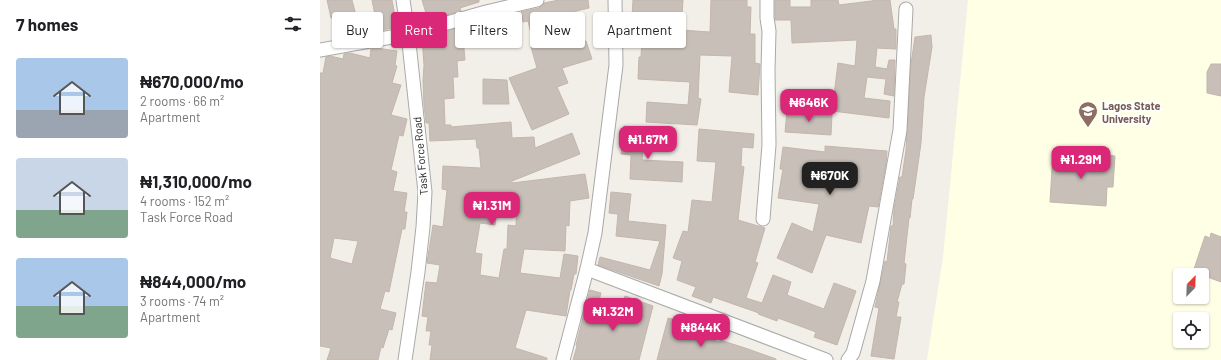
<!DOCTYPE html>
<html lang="en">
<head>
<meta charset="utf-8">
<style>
	:root { --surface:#fff; --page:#f2f2f2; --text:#202124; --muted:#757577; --accent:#db2777 }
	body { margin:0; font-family:Barlow,sans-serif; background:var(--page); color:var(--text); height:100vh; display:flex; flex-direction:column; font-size:15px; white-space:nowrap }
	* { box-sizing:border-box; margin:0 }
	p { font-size:13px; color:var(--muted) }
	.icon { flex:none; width:22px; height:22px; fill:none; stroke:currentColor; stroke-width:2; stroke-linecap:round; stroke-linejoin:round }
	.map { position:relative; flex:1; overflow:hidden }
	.details { display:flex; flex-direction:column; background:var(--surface); width:320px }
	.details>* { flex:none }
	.hud { position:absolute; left:12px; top:12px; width:380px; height:36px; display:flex; gap:8px }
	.needle { width:26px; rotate:23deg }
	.buttons { position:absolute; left:853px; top:268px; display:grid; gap:8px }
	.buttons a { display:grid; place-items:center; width:36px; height:36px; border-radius:4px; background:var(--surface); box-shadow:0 1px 3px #0004; font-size:20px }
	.price { position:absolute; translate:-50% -34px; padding:0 9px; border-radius:8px; background:var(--accent); color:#fff; font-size:13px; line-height:26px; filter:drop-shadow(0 1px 2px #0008) }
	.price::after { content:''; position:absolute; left:50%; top:24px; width:12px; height:9px; margin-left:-6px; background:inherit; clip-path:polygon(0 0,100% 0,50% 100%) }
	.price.on { background:#222; color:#fff }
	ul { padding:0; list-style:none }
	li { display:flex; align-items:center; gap:12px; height:100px; padding:0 16px }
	li span { display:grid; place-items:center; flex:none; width:112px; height:80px; border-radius:4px; color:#555 }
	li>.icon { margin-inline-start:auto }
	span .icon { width:48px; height:48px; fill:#fffc; stroke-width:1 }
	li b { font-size:17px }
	h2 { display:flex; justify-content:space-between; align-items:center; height:48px; padding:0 16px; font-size:17px }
	.pill { padding:0 14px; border-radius:4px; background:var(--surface); box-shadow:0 1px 3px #0004; font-size:14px; line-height:36px }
	.pill.on { background:var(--accent); color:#fff }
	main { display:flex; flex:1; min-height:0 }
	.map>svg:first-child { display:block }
</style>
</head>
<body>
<main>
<section class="details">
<h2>7 homes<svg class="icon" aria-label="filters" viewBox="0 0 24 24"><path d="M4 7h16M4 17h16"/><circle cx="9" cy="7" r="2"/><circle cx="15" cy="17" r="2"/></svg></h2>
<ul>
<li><span style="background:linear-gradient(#a9c7e8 65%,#9aa5b1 0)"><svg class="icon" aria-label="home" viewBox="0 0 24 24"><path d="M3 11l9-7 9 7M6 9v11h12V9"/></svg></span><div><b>₦670,000/mo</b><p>2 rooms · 66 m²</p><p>Apartment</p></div></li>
<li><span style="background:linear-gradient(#c9d6e8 65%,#7fa58c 0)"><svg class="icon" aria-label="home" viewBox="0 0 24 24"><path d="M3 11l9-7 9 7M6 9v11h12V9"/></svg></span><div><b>₦1,310,000/mo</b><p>4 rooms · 152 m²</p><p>Task Force Road</p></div></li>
<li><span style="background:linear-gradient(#a9c7e8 60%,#7fa58c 0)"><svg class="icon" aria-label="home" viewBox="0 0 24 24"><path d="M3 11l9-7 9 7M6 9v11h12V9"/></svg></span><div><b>₦844,000/mo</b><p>3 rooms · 74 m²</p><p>Apartment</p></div></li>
</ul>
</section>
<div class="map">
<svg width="901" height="360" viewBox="0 0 901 360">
	<rect width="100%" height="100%" fill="#f2efe9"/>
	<path fill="#ffffe5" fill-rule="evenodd" d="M648,0H901V360H607L623,257ZM860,275H882V297H860ZM860,319H882V341H860Z"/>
	<g fill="#c7bfb8" stroke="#c4b6ab" fill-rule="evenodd">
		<polygon points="7,0 32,0 37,19 18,24 16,17 11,18"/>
		<polygon points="52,0 72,0 77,27 58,31"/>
		<polygon points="102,0 159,0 159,2 140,8 141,11 108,20"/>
		<polygon points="239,0 268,0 269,8 256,11 263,42 266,41 272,59 242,68 248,83 237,87 249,114 212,130 189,78 217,68 211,47 214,46 208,21 203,22 201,12 219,8 224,3"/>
		<polygon points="313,0 363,0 361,30 390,32 391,0 427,0 427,7 431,7 430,34 435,34 435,63 440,64 438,95 409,92 412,56 380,55 378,98 381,99 377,125 326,122 327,102 368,105 370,82 318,79 319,57 321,57 323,17 312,17"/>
		<polygon points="455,0 470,0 470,7 491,7 491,0 518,0 519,5 559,0 570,0 574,29 576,29 576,49 557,48 555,67 567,69 569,60 575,60 574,96 564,94 566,79 547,77 544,98 570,101 569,118 512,111 518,63 535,66 537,40 472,43 471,20 455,20"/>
		<path d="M159,22L162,31L143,37L145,60L137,61L138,77H133L134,98L124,99L125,125H131V127L191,122L192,138L214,137L215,148L252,133L260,154L192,181V183L265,174L269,198L250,201L249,226L246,225L245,251L204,249L200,273L240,278L244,254L258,256L256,274H254L251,290H250L246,316L206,310L195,348L227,358V360H110L112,345H109L111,331H106L108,317L102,316L106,282L117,283L120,265L107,263L113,225L123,227L127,190L122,189L123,166L161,168L159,148H157L156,139L110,141L109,123H106L104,105L103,81L104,65L102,38ZM197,193L196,226L188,225L187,249H184L179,278L160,275L162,254L155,253L160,223L175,225L178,194Z"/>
		<polygon points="611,35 612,47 604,97 601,143 593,199 592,199 590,218 589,218 584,263 586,264 584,284 582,284 577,302 579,302 576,317 581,317 574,359 551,356 559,308 555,307 565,261 567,262 571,226 573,226 574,209 580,177 582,177 586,150 591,64 595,37"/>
		<path d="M57,48L77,51L75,65L77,66L72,83L81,85L71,115L87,119L83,136L79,135L71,170L77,172L73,191L87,193L84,212H87L85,229H82L69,292L65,291L60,309L76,313L72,330L69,329L63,348L61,347L58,360H7L11,348L0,346V73H3L6,57L10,56L23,59L24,54L30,53L50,58L51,49ZM14,238L38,241L32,264L10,258Z"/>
		<polygon points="891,64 901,64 901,96 887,93 887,72"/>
		<polygon points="163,79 187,80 189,104 163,104"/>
		<polygon points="467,111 512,115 511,135 465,132"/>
		<polygon points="304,126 325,129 322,160 363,162 362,182 310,179 311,155 301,154"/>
		<polygon points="379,129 434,134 433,148 422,147 421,166 424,167 418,220 445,228 435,262 438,263 426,298 442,303 453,275 471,282 467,295 504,309 514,283 536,291 517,345 494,337 496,332 458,318 457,321 438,314 439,313 393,297 391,303 372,296 376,287 357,280 362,261 353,258 363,231 368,232 372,200 392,202 396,162 377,161"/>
		<polygon points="505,146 567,151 566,164 558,207 549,206 541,243 506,235 492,273 457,258 472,223 493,232 499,204 458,198 463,169 460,169 463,147 505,152"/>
		<polygon points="733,152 754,153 753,167 773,168 773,154 795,156 793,187 787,187 786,206 730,202"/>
		<polygon points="291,192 311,194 308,221 346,225 342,274 339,286 278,265 280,257 330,270 340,241 296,236 298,214 289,213"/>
		<polygon points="891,233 901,237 901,282 879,274 880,271 874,269 885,236 890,238"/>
		<polygon points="270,290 281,293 275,316 300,322 305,305 302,304 305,296 333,306 319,360 253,360 257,346 256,345"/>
		<polygon points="348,318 362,322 359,332 400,342 400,340 428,349 456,359 456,360 337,360"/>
	</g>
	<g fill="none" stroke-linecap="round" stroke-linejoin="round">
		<defs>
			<g id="minor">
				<polyline points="83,0 88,34 105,192 103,227 98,272 85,360"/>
				<polyline points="0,50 88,34 166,12 217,0"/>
				<polyline points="443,219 449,145 448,70 449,31 447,18 447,0"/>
				<polyline points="267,269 506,360"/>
				<polyline points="243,360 267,269 275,233 296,65 295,0"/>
				<polyline points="528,360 533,353 553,281 580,130 586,9"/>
			</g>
		</defs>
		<use href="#minor" stroke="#a9a9a9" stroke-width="15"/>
		<use href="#minor" stroke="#fff" stroke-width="13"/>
	</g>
	<defs>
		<symbol id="university-pin" viewBox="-11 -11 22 30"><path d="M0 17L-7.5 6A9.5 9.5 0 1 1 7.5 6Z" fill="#8d6e63" stroke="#fff"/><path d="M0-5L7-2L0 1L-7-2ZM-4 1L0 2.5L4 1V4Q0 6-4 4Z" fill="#fff"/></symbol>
	</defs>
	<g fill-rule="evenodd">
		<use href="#university-pin" x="757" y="100" width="22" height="30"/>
	</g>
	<g text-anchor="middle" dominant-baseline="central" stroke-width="4" stroke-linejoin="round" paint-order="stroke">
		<g font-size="11" font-weight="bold" fill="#785e54" stroke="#fff" text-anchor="start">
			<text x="782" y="105">Lagos State<tspan x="782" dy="13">University</tspan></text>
		</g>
		<g font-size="11" fill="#222" stroke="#fff">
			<text transform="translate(100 156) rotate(-95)">Task Force Road</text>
		</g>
	</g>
</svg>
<div class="buttons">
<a><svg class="needle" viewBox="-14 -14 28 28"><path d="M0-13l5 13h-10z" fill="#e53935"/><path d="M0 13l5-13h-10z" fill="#757577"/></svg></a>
<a><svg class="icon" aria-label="locate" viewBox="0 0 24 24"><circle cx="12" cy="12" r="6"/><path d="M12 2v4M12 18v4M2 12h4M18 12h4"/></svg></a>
</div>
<b class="price" style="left:489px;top:123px">₦646K</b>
<b class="price" style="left:328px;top:160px">₦1.67M</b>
<b class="price" style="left:761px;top:180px">₦1.29M</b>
<b class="price on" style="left:510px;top:196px">₦670K</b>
<b class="price" style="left:172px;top:226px">₦1.31M</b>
<b class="price" style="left:293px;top:332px">₦1.32M</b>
<b class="price" style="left:381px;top:348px">₦844K</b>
<div class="hud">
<a class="pill">Buy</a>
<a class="pill on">Rent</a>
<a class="pill">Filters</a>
<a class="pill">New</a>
<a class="pill">Apartment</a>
</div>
</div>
</main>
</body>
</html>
